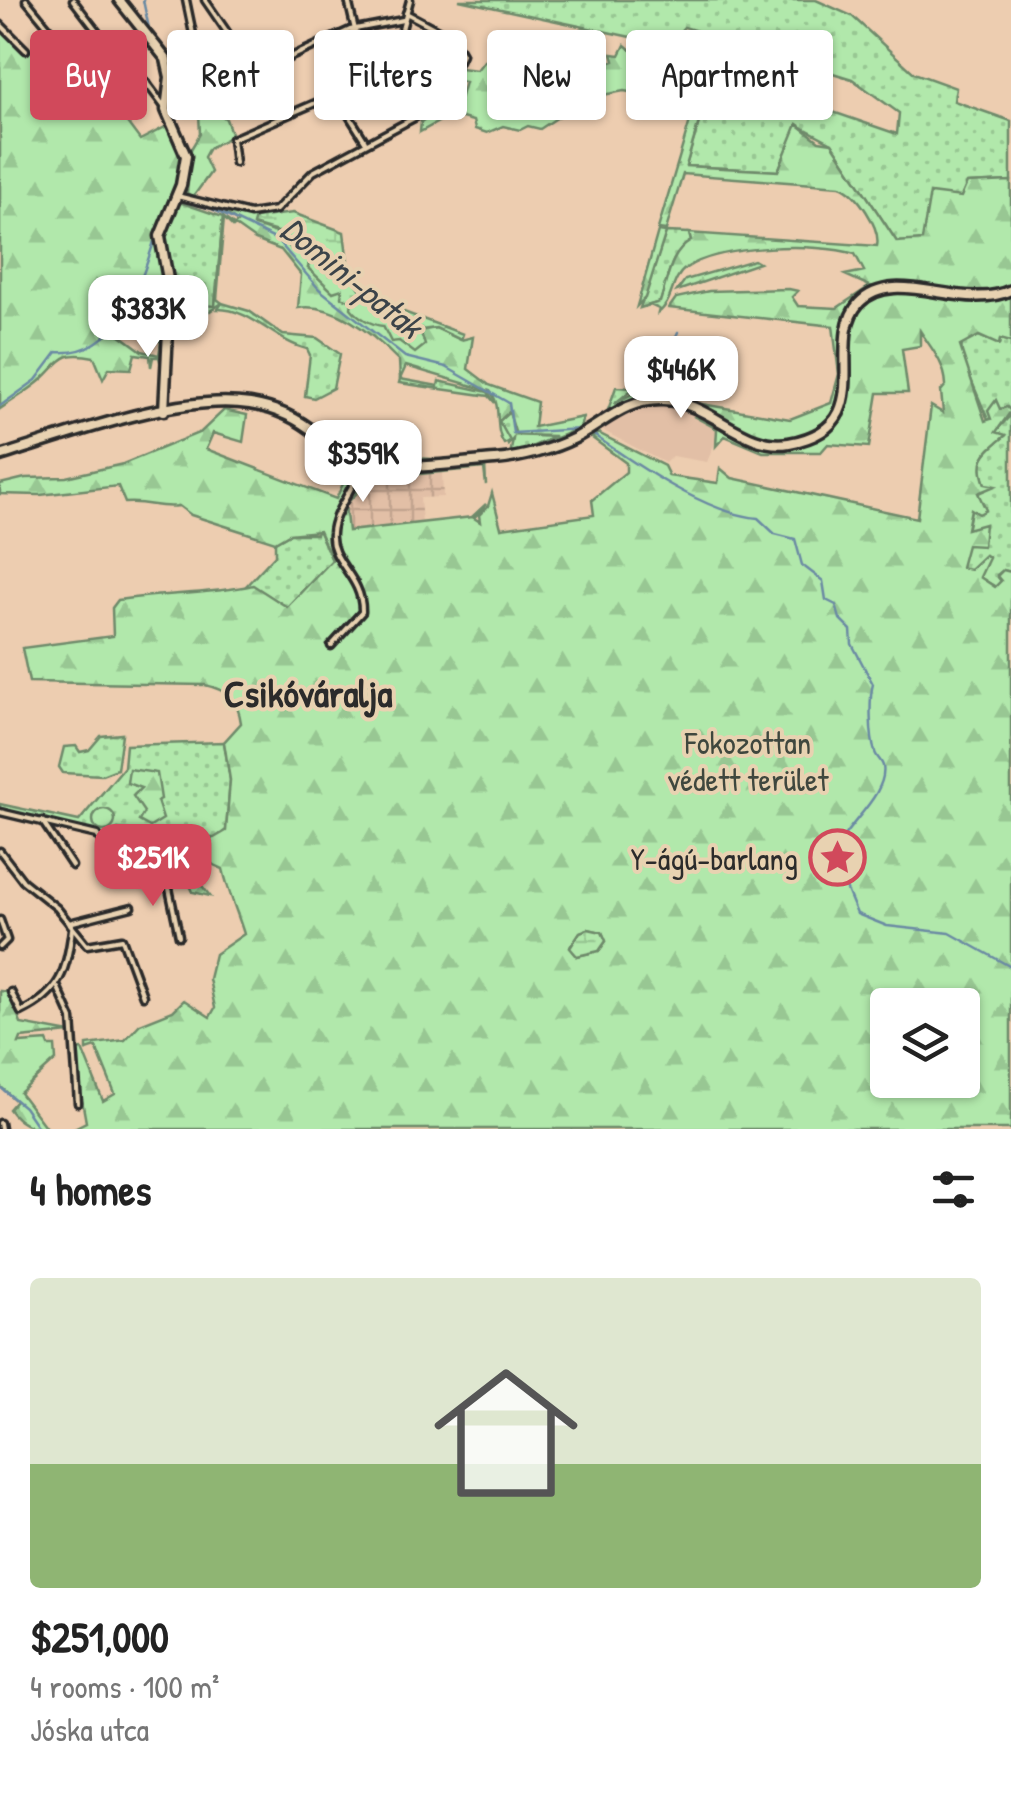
<!DOCTYPE html>
<html lang="en">
<head>
<meta charset="utf-8">
<style>
	:root { --surface:#fff; --page:#f6f6f6; --text:#222; --muted:#767676; --accent:#d1495b }
	body { margin:0; font-family:"Patrick Hand",sans-serif; background:var(--page); color:var(--text); height:100vh; display:flex; flex-direction:column; font-size:38px; white-space:nowrap }
	* { box-sizing:border-box; margin:0 }
	p { font-size:32px; color:var(--muted) }
	.icon { flex:none; width:55px; height:55px; fill:none; stroke:currentColor; stroke-width:2; stroke-linecap:round; stroke-linejoin:round }
	.map { position:relative; height:1129px; overflow:hidden }
	.details { display:flex; flex-direction:column; background:var(--surface); flex:1 }
	.details>* { flex:none }
	.guide { position:absolute; left:30px; top:30px; width:952px; height:90px; display:flex; gap:20px }
	.buttons { position:absolute; left:870px; top:988px; display:grid; gap:20px }
	.buttons a { display:grid; place-items:center; width:110px; height:110px; border-radius:10px; background:var(--surface); box-shadow:0 2px 8px #0004; font-size:50px }
	.price { position:absolute; translate:-50% -85px; padding:0 22px; border-radius:20px; background:#fff; color:#222; font-size:32px; line-height:65px; filter:drop-shadow(0 2px 5px #0008) }
	.price::after { content:''; position:absolute; left:50%; top:60px; width:30px; height:22px; margin-left:-15px; background:inherit; clip-path:polygon(0 0,100% 0,50% 100%) }
	.price.selected { background:var(--accent); color:#fff }
	ul { padding:0; list-style:none }
	li { display:grid; align-content:center; gap:20px; height:530px; padding:0 30px }
	li span { display:grid; place-items:center; height:310px; border-radius:10px; color:#555 }
	li>.icon { margin-inline-start:auto }
	span .icon { width:180px; height:180px; fill:#fffc; stroke-width:1 }
	li b { font-size:42px }
	h2 { display:flex; justify-content:space-between; align-items:center; height:120px; padding:0 30px; font-size:42px }
	.chip { padding:0 35px; border-radius:10px; background:var(--surface); box-shadow:0 2px 8px #0004; font-size:35px; line-height:90px }
	.chip.selected { background:var(--accent); color:#fff }
	.map>svg:first-child { display:block }
</style>
</head>
<body>
<div class="map">
<svg width="1011" height="1129" viewBox="0 0 1011 1129">
	<defs>
		<pattern id="industrial-grid" width="8" height="8" patternUnits="userSpaceOnUse" patternTransform="scale(2.5)"><rect width="8" height="8" fill="#e2bfa6"/><path d="M0 4h8M4 0v8" fill="none" stroke="#c2a48f"/></pattern>
		<pattern id="green-dots" width="8" height="8" patternUnits="userSpaceOnUse" patternTransform="scale(2.5)"><rect width="8" height="8" fill="#b1e8ab"/><path d="M2 2h.1M6 6h.1" fill="none" stroke="#98c793" stroke-width="1.8" stroke-linecap="round"/></pattern>
		<pattern id="forest-firs" width="22" height="20" patternUnits="userSpaceOnUse" patternTransform="scale(2.5)"><rect width="22" height="20" fill="#b1e8ab"/><path d="M5 1l3.5 6h-7zM16 11l3.5 6h-7z" fill="#98c793"/></pattern>
		<pattern id="wetland-marsh" width="20" height="14" patternUnits="userSpaceOnUse" patternTransform="scale(2.5)"><rect width="20" height="14" fill="#b1e8ab"/><path d="M1 5h8M5 5V1M11 12h8M15 12V8" fill="none" stroke="#98c793"/></pattern>
	</defs>
	<rect width="100%" height="100%" fill="#edcdb0"/>
	<filter id="ink" filterUnits="userSpaceOnUse"><feTurbulence type="fractalNoise" baseFrequency=".01" numOctaves="2"/><feDisplacementMap in="SourceGraphic" scale="20" xChannelSelector="R" yChannelSelector="G"/><feConvolveMatrix kernelMatrix="1 2 1 2 8 2 1 2 1" color-interpolation-filters="sRGB"/></filter>
	<g filter="url(#ink)">
		<polygon fill="#e2bfa6" points="664,405 695,409 694,417 720,430 707,462 672,456 665,463 602,430 628,412"/>
		<polygon fill="url(#industrial-grid)" points="442,472 443,497 420,498 422,523 348,531 345,505 356,494 358,480"/>
		<g fill="url(#green-dots)" stroke="#6e8a6b" stroke-width="2.5">
			<path d="M459,0H816L852,16L914,73L956,88L954,101L1011,121V181L968,183L961,197L922,241L897,242L832,143L798,125L778,171L686,166L712,79C743,84 771,106 800,110L804,102L897,134L899,113L852,79L684,27L668,45Z"/>
			<polygon points="179,202 223,217 215,307 172,303 162,246"/>
			<path d="M666,232L689,233L691,241C669,254 668,279 660,302L640,308Z"/>
			<path d="M222,303L249,311L283,335L317,338L340,354L333,388L314,398L305,396L310,355L307,349C274,341 252,309 218,309Z"/>
			<polygon points="979,336 999,344 1000,339 1011,342 1011,411 1000,410 996,402 989,422 961,356 962,342"/>
			<polygon points="400,379 438,386 439,381 488,392 495,403 489,396 399,383"/>
			<polygon points="616,387 634,388 614,404 641,389 667,395 665,398 649,395 607,413"/>
			<polygon points="509,412 517,435 555,437 510,456 513,439 508,445 499,421"/>
			<path d="M1011,415V572L1003,570L997,575L1001,581L996,587L979,577L988,558L970,570L961,567L971,509L981,489L993,485H985C975,459 985,452 1005,436L995,432Z"/>
			<polygon points="485,464 486,485 484,468 355,480 359,468 380,470 381,475 411,472 383,470"/>
			<polygon points="318,530 332,560 287,607 253,586 245,587 275,555 275,542 289,534 316,534"/>
			<polygon points="122,734 117,769 102,775 63,773 59,767 64,747 76,746 80,752 89,750 101,736"/>
			<polygon points="224,742 230,780 226,830 214,839 118,829 101,841 97,835 0,808 0,804 79,821 124,767 126,745"/>
		</g>
		<g fill="url(#forest-firs)" stroke="#6e8a6b" stroke-width="2.5" fill-rule="evenodd">
			<path d="M0,28L24,51L28,48L37,55L52,40L65,60L89,80L93,77L140,140L171,124C197,179 173,179 159,227C154,246 165,272 168,290L137,292L119,334L142,351L159,355L161,342L154,338L158,331L150,328L159,326L161,335L165,324L161,366L159,357H153L151,367L150,356L135,354L131,369L109,368L103,379L94,357C59,350 62,362 40,381C28,391 13,400 0,409Z"/>
			<path d="M625,45L632,51L641,50L644,45L668,49L669,60L706,72L707,76L713,72L799,102V109L789,108L712,77L686,166L778,171L797,124L819,141L832,143L897,242L922,240L930,193L961,197L967,183L1011,181V342L1000,339L999,345L979,336L960,346L985,421L991,419L988,411L996,400L1000,409L1007,407L1011,411L996,432L1006,435C986,452 975,458 985,484L995,486L978,493L986,510L979,514L971,509L967,529L985,524L983,546L967,545L961,567L970,569L985,555L989,558L980,577L995,587L1001,581L997,576L1003,570L1011,572V1129H72L86,1122L73,1050L82,1049L103,1101L115,1094L96,1047L87,1050V1045L125,1040L140,1024L173,1011L184,1000L210,1017L215,1008L209,979L215,954L244,934C237,911 228,892 223,869L212,864L200,873L199,882L210,896L193,892L190,885C180,879 150,870 145,865C130,851 121,847 101,841L118,829L214,838L226,831L230,780L224,742L241,723C238,700 228,690 205,685L29,682L22,648L113,636L112,608L118,600C164,593 208,595 253,585L287,607L332,560L319,531L289,534L275,542L191,515L179,506C158,509 148,501 125,503L118,486L40,495L0,494V484L25,478L66,477L123,464L201,432L224,410L247,415L243,442L213,433L206,449L336,499L349,471L323,448L355,467L356,494L345,505L348,531L472,517L486,504L474,518L480,522L479,515L488,506L492,493L501,528L594,515L592,500L626,472V463L592,438L598,433L664,466L669,476L718,483L720,468L732,478L917,518L931,406L943,413L941,391L946,385C945,363 931,348 920,331V346L902,349L908,393H878L869,447L828,444L821,452H763L725,436L716,446L717,429L695,417L703,414C715,428 751,443 772,445C788,447 803,442 816,433C871,394 825,351 852,312C864,295 881,290 900,290L899,286C809,283 865,374 830,417C781,476 720,409 667,398L790,419L831,403L839,374L833,326L669,308L676,298L709,291L789,289L798,291L792,297L798,306L837,308L870,286L845,275L864,271L855,254C816,242 720,245 686,268C670,279 674,302 658,313L659,309L650,305L660,302C668,279 669,254 691,241L689,233L877,246C881,228 857,192 840,186L683,174L666,230L658,229L695,104L624,91L587,98L540,129L528,126L520,130L503,126L487,133L475,129L473,121L451,115L420,132L421,122L440,108L459,103L465,82L457,81L455,71L460,68L477,70L484,61L527,70L536,57L599,66L614,61L612,54L620,55ZM588,929L602,932L606,941L599,951L577,956L570,947L580,932ZM888,1005H962V1080H888Z"/>
			<polygon points="217,111 226,119 232,136 209,148 204,157 211,172 193,197 187,193 191,149 200,134 199,113"/>
			<path d="M227,211L255,218L254,226C278,232 294,241 310,260L308,268L341,289L363,316L383,326L389,336L436,328L461,340L473,337L468,369L489,385L537,402L534,427L583,417L580,428L520,453L555,436L516,435L509,412L499,421L510,441L504,444C493,428 503,406 490,391L406,366L400,379L399,361C374,335 336,302 298,308L301,275L281,250L255,240L224,218L217,299L222,303L210,311L173,309L172,303L215,306L223,217L233,227L238,222L226,214Z"/>
			<polygon points="658,231 666,232 645,298 637,306"/>
			<polygon points="754,260 759,263 677,291 685,280"/>
			<polygon points="333,443 354,455 452,460 367,464 356,463"/>
			<polygon points="129,769 157,773 161,799 157,801 163,819 150,827 139,821 144,812 133,796 141,788 127,783"/>
			<circle cx="104" cy="820" r="11"/>
			<path d="M0,991L10,992L21,1024L70,1033L21,1038L19,1043L47,1041L49,1046H55L56,1060L20,1093L47,1129C31,1129 18,1122 9,1109L16,1101L0,1086Z"/>
		</g>
		<g fill="url(#wetland-marsh)" stroke="#6e8a6b" stroke-width="2.5">
			<path d="M293,213L344,232L349,271L366,298L463,334L461,340L436,328L420,330L425,345L415,353L399,341L391,342L383,326C371,325 358,317 351,308L352,301L341,297L342,289L333,292L308,268L310,260L299,247L291,249L281,233L253,225L255,218Z"/>
			<polygon points="588,929 602,932 606,941 599,951 577,956 570,948 580,932"/>
		</g>
		<g fill="none" stroke-linecap="round" stroke-linejoin="round">
			<g stroke="#6b8aa3" stroke-width="2.5">
				<polyline points="143,0 150,33"/>
				<polyline points="158,43 168,56"/>
				<polyline points="173,78 172,114 191,153 186,175"/>
				<polyline points="178,200 212,209 277,240 319,289 405,357 446,367 509,403 513,433 582,429"/>
				<polyline points="653,387 678,332"/>
				<path d="M0,406L36,380L57,352C121,357 143,276 158,229"/>
				<path d="M591,433C635,464 705,513 758,518L775,534L795,539L802,565L823,581L826,600L836,605L840,619L851,630L852,644L873,684C869,698 870,738 875,752C876,757 882,761 883,766C889,797 835,833 837,854C838,872 850,897 857,914L887,926L950,933L1011,967"/>
				<polyline points="0,1087 24,1107 39,1129"/>
			</g>
			<defs>
				<g id="street">
					<polyline points="26,0 67,50 91,71"/>
					<polyline points="73,0 126,69 145,81 166,109"/>
					<polyline points="186,0 200,68"/>
					<polyline points="205,0 253,70"/>
					<polyline points="348,0 355,30"/>
					<polyline points="406,13 453,38 462,54 455,69 412,82"/>
					<polyline points="0,24 26,50"/>
					<polyline points="335,61 371,96"/>
					<polyline points="170,77 200,70 216,76 269,67 350,30 403,20"/>
					<polyline points="329,84 365,141"/>
					<polyline points="141,110 131,94 147,83"/>
					<polyline points="235,163 232,139 320,101 329,84 330,66 355,30"/>
					<polyline points="177,196 250,214 276,210 313,172 416,117 412,82 398,44 410,0"/>
					<path d="M331,646L362,612C363,576 329,562 332,533C333,511 354,491 359,468"/>
					<polyline points="0,812 97,835 123,872 152,869 166,874 179,936"/>
					<polyline points="42,821 72,866"/>
					<polyline points="0,851 23,881 57,908 87,945 122,939 143,996"/>
					<polyline points="0,920 7,940 0,947"/>
					<polyline points="69,923 132,907"/>
					<polyline points="58,988 72,1019 78,1103"/>
					<path d="M11,992L21,1012C61,993 67,970 72,929"/>
					<polyline points="0,1123 1,1129"/>
				</g>
				<g id="secondary">
					<polyline points="119,0 166,59 170,77 166,110 186,156 181,185 160,236 170,290 164,411"/>
					<path d="M0,456C69,435 178,393 250,404C275,408 298,418 318,435C329,444 339,458 352,463C378,474 465,462 495,460C520,458 553,449 575,438C606,422 625,399 663,400C709,401 744,451 789,443C883,426 822,344 859,303C895,265 963,313 1011,290"/>
				</g>
			</defs>
			<use href="#street" stroke="#2b2b2b" stroke-width="11"/>
			<use href="#secondary" stroke="#2b2b2b" stroke-width="15"/>
			<use href="#street" stroke="#e8d2b1" stroke-width="4"/>
			<use href="#secondary" stroke="#e8d2b1" stroke-width="8"/>
		</g>
	</g>
	<defs>
		<symbol id="sight-ring" viewBox="-11 -11 22 22"><circle r="9.5" fill="#e8d2b1" stroke="#d1495b" stroke-width="1.5"/><path d="M0-6L1.8-2.2L6-1.7L2.9 1.2L3.7 5.4L0 3.3L-3.7 5.4L-2.9 1.2L-6-1.7L-1.8-2.2Z" fill="#d1495b"/></symbol>
	</defs>
	<g fill-rule="evenodd">
		<use href="#sight-ring" x="806" y="826" width="63" height="63"/>
	</g>
	<g text-anchor="middle" dominant-baseline="central" stroke-width="8" stroke-linejoin="round" paint-order="stroke">
		<g font-size="32" fill="#3f473e" stroke="#e8d2b1">
			<text x="748" y="742">Fokozottan<tspan x="748" dy="37">védett terület</tspan></text>
		</g>
		<g font-size="32" fill="#2b2b2b" stroke="#e8d2b1" text-anchor="end">
			<text x="798" y="858">Y-ágú-barlang</text>
		</g>
		<g font-size="35" font-style="italic" fill="#3b4349" stroke="#e8d2b1">
			<text transform="translate(352 277) rotate(39)">Domini-patak</text>
		</g>
		<g font-size="38" font-weight="bold" fill="#2b2b2b" stroke="#e8d2b1">
			<text x="308" y="693">Csikóváralja</text>
		</g>
	</g>
</svg>
<div class="buttons">
<a><svg class="icon" aria-label="layers" viewBox="0 0 24 24"><path d="M12 4l9 5-9 5-9-5zM3 14l9 5 9-5"/></svg></a>
</div>
<b class="price" style="left:148px;top:360px">$383K</b>
<b class="price" style="left:681px;top:421px">$446K</b>
<b class="price" style="left:363px;top:505px">$359K</b>
<b class="price selected" style="left:153px;top:909px">$251K</b>
<div class="guide">
<a class="chip selected">Buy</a>
<a class="chip">Rent</a>
<a class="chip">Filters</a>
<a class="chip">New</a>
<a class="chip">Apartment</a>
</div>
</div>
<section class="details">
<h2>4 homes<svg class="icon" aria-label="filters" viewBox="0 0 24 24"><path d="M4 7h16M4 17h16"/><circle cx="9" cy="7" r="2"/><circle cx="15" cy="17" r="2"/></svg></h2>
<ul>
<li><span style="background:linear-gradient(#dfe7d0 60%,#8fb573 0)"><svg class="icon" aria-label="home" viewBox="0 0 24 24"><path d="M3 11l9-7 9 7M6 9v11h12V9"/></svg></span><div><b>$251,000</b><p>4 rooms · 100 m²</p><p>Jóska utca</p></div></li>
</ul>
</section>
</body>
</html>
